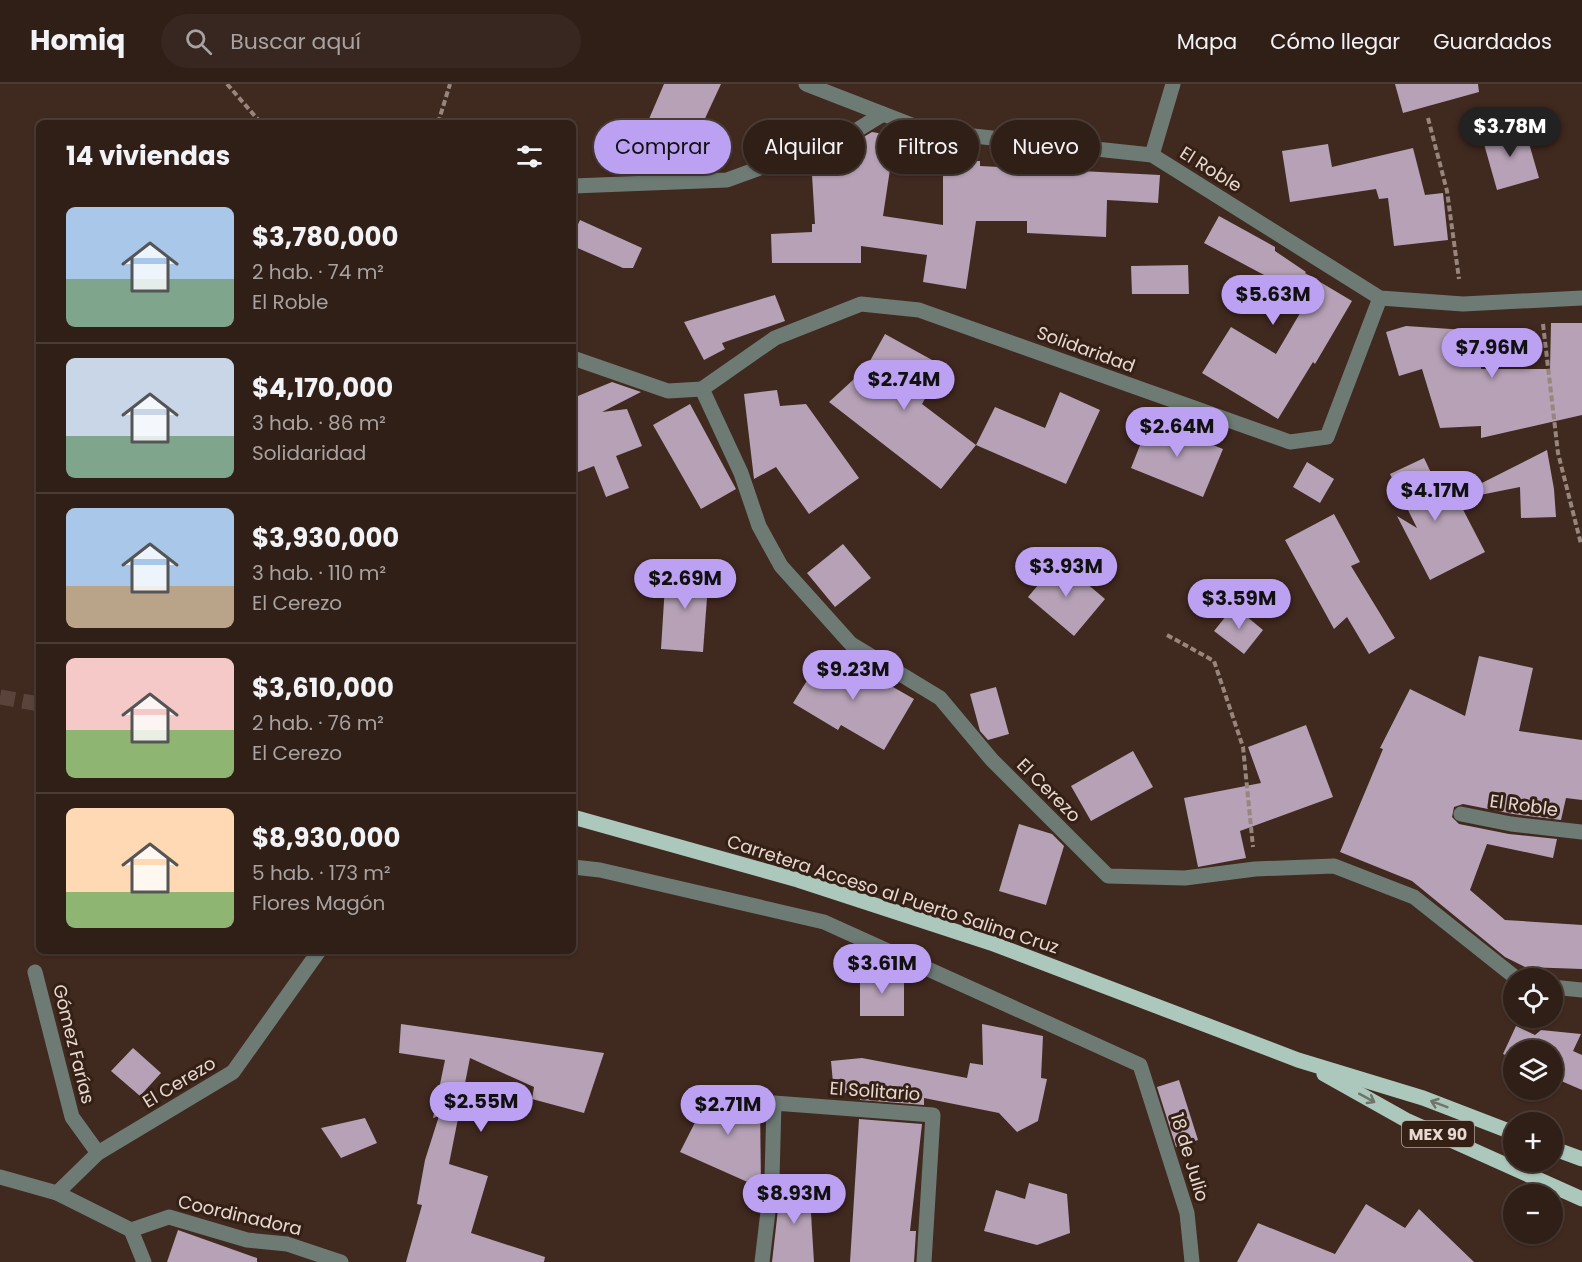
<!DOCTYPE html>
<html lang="es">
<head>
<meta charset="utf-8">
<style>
	:root { --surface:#301f17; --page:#382720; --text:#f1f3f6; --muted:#a8a2a1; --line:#4b3d36; --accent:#bca0f2 }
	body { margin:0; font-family:Poppins,sans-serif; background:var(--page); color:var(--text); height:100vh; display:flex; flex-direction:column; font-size:22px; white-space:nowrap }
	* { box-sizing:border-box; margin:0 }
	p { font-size:20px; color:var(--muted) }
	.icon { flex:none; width:33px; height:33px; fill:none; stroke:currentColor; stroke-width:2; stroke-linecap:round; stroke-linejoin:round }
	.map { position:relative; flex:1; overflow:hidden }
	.drawer { position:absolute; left:36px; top:36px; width:540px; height:834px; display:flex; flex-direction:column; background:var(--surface); border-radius:9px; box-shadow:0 2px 4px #0004,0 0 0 2px var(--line) }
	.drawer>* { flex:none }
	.hud { position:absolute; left:594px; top:36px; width:570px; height:54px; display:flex; gap:12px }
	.buttons { position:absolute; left:1503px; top:884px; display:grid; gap:12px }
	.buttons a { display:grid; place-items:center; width:60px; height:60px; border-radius:50%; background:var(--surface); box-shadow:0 2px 4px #0004,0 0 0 2px var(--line); font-size:30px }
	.price { position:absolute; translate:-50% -51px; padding:0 14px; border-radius:21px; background:var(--accent); color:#111; font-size:20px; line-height:39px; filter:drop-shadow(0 2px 3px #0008) }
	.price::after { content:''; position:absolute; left:50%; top:36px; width:18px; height:14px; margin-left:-9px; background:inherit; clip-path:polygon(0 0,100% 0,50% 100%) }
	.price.on { background:#222; color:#fff }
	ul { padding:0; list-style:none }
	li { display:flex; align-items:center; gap:18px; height:150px; padding:0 30px }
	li+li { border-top:2px solid var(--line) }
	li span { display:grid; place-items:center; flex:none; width:168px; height:120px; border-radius:9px; color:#555 }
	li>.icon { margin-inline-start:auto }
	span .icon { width:72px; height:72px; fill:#fffc; stroke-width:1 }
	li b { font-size:26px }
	h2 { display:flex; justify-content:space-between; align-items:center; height:72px; padding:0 30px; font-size:26px }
	.chip { padding:0 21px; border-radius:27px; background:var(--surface); box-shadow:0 2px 4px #0004,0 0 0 2px var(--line); font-size:21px; line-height:54px }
	.chip.on { background:var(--accent); color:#111 }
	header { display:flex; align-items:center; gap:36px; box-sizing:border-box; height:84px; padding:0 30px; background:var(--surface); border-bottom:2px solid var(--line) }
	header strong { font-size:28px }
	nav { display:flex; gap:33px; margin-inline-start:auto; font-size:21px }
	.search { width:420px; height:54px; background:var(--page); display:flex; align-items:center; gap:15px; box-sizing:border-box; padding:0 21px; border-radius:33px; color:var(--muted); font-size:22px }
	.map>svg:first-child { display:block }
</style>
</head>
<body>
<header>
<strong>Homiq</strong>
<div class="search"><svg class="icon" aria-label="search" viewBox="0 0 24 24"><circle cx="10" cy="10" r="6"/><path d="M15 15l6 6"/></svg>Buscar aquí</div>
<nav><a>Mapa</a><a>Cómo llegar</a><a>Guardados</a></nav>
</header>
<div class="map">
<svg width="1582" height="1178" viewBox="0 0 1582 1178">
	<rect width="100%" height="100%" fill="#40291f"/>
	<g fill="#b6a1b6">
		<polygon points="664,0 721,0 695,56 649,35"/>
		<polygon points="1395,0 1478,0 1479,8 1403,29"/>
		<polygon points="1524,42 1539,94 1497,106 1482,53"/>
		<polygon points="872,48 895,52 883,132 943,141 943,77 980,77 980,82 1160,91 1158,119 1107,116 1106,153 1027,149 1027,137 976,137 966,205 923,198 927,171 861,162 861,179 772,179 771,150 812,148 812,140 815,140 812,91 849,90 855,58"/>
		<polygon points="1328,60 1332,83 1413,64 1425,111 1443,109 1448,156 1394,162 1388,114 1379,115 1376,105 1290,118 1282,67"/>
		<polygon points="1219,132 1275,163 1275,167 1306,188 1305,189 1352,217 1315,280 1313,278 1278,335 1202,289 1231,243 1276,270 1306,219 1266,192 1204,159"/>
		<polygon points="580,136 642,164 633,184 623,184 573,162 573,151"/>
		<polygon points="1188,181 1189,210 1132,210 1131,182"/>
		<polygon points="775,211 785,237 722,259 725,265 704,276 684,238"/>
		<polygon points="1551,239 1582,239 1582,331 1481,354 1481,342 1440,344 1422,285 1399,292 1386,248 1406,242 1481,247 1481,285 1550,285"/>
		<polygon points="885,250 943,282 922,320 976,361 941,405 829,318 866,284"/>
		<polygon points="612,298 641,308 602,328 627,325 642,362 616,372 629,404 606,413 594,382 573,390 573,314"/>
		<polygon points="777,306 780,322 806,320 859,394 809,430 776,383 754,395 744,310"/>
		<polygon points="1060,308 1100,326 1066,400 976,361 995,323 1045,344"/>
		<polygon points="690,320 736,405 701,425 653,341"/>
		<polygon points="1150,336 1223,365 1203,413 1131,384"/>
		<polygon points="1547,366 1554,405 1556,433 1521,434 1520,403 1470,413 1468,406"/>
		<polygon points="1424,374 1445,418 1456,412 1485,468 1430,496 1397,432 1417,444 1390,390"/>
		<polygon points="1307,378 1334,395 1320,419 1293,403"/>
		<polygon points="1334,430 1360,478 1351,482 1395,554 1369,570 1347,533 1334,545 1285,456"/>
		<polygon points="843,460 871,494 835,523 807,489"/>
		<polygon points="1059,476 1105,515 1074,552 1028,513"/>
		<polygon points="666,485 709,487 703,568 661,565"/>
		<polygon points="1234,522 1263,546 1244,570 1214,547"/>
		<polygon points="826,566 877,598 879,595 914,615 884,666 841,641 838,646 793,619"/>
		<polygon points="1479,572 1533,584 1519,647 1582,656 1582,716 1566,714 1561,736 1513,730 1463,720 1454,723 1452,733 1459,740 1509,750 1557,755 1553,774 1487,760 1470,806 1505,836 1582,841 1582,885 1525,883 1505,873 1412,797 1340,768 1383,665 1380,664 1410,605 1465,632"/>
		<polygon points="996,603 1009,650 988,656 980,647 970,610"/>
		<polygon points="1306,641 1333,713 1240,747 1246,774 1198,783 1184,714 1261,699 1248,663"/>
		<polygon points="1133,667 1153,703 1091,737 1071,702"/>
		<polygon points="1019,740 1052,750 1064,762 1046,821 999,807"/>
		<rect x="860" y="890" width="44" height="42"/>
		<polygon points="401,940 604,969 584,1029 532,1015 534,1003 470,974 449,1080 488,1092 471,1149 545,1173 544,1178 406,1178 422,1121 417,1120 425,1076 439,1032 433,1034 445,976 399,969"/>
		<polygon points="982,940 1043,952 1041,994 1047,995 1038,1037 1017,1048 999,1029 924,1014 924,1021 860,1016 861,1007 834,1010 831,977 862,974 967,994 970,979 983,981"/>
		<polygon points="1516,942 1535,951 1541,946 1581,950 1573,967 1582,971 1582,1006 1552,993 1552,966 1514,966 1514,975 1503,970"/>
		<polygon points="133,964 161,989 140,1012 111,987"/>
		<polygon points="1179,996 1198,1056 1176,1063 1157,1003"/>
		<polygon points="714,1001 760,1020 761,1104 680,1068"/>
		<polygon points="365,1034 377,1059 341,1074 321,1044"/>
		<polygon points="859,1035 922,1040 910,1147 916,1147 914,1178 850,1178"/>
		<polygon points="809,1097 814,1178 772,1178 781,1099"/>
		<polygon points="1029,1099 1067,1110 1070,1149 1037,1161 984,1147 996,1106 1025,1115"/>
		<polygon points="1366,1120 1405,1144 1419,1125 1474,1178 1237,1178 1258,1139 1335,1170"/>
		<polygon points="178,1146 257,1174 257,1178 167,1178"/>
	</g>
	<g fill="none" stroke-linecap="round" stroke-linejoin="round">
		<polyline stroke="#59433a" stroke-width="15" stroke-dasharray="15 8" stroke-linecap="butt" points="0,613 39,620"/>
		<g stroke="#98857d" stroke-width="4" stroke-dasharray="6 3" stroke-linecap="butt">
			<polyline points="227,0 261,39"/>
			<polyline points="1428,34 1447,107 1459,195"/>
			<polyline points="438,39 450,0"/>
			<polyline points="1543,240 1558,369 1581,460"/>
			<polyline points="1167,551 1214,577 1243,663 1253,763"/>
		</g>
		<g stroke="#6e7b75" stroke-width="15">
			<polyline points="806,0 927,47 1152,71 1380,214 1463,220 1582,214"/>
			<polyline points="1152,71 1173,0"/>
			<polyline points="573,102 727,96 820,62 857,46 883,30"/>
			<polyline points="573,274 668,307 702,305"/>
			<polyline points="702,305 741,389 759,442 781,482 851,560 940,614 992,676 1108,792 1185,794 1255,785 1334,782 1414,813 1516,894"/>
			<polyline points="702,305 775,254 861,220 919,226 1290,358 1327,353 1380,214"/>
			<polyline points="1461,730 1511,740 1582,748"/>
			<polyline points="573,783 600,786 824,838 1140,981 1187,1129 1192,1178"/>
			<polyline points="35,888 72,1033 98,1069"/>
			<polyline points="1552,903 1582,906"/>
			<polyline points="0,1093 57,1109 131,1146 144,1178"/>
			<polyline points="57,1109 98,1069 233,988 319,867"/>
			<polyline points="131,1146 169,1133 247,1156 287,1160 341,1178"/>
			<polyline points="762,1178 772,1094 774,1019 933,1031 924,1178"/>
		</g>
		<g stroke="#acc7bb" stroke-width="15">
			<polyline points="573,733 798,796 991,859 1298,976 1423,1014 1514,1049"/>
			<polyline points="1324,990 1406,1036 1582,1115"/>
			<polyline points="1552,1064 1582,1075"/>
		</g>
	</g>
	<defs><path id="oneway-shaft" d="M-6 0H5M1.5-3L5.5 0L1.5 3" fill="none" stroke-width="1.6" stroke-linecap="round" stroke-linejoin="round" transform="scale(1.5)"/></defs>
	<g stroke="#707468">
		<use href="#oneway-shaft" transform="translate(1367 1014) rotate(29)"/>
		<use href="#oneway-shaft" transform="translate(1439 1020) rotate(-159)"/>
	</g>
	<g text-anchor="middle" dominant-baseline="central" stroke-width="6" stroke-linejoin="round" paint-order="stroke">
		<rect fill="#352015" stroke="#b2a199" stroke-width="1.5" x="1402" y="1037" width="72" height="26" rx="4.5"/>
		<g font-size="16" font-weight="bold" fill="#e7d8d1">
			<text x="1438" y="1050">MEX 90</text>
		</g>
		<g font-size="18" fill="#e7d8d1" stroke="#352015">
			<text transform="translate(1211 85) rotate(32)">El Roble</text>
			<text transform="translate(1086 265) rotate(20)">Solidaridad</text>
			<text transform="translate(1049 706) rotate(45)">El Cerezo</text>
			<text transform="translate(1524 721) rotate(8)">El Roble</text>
			<text transform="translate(893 810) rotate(18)">Carretera Acceso al Puerto Salina Cruz</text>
			<text transform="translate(74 960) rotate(76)">Gómez Farías</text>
			<text transform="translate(179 998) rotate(-31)">El Cerezo</text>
			<text transform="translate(875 1007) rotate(4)">El Solitario</text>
			<text transform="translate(1190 1073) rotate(73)">18 de Julio</text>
			<text transform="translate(240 1131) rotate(13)">Coordinadora</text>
		</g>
	</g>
</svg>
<div class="buttons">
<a><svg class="icon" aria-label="locate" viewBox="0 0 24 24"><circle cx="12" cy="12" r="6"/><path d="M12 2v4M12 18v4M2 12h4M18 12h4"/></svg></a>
<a><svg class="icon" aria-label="layers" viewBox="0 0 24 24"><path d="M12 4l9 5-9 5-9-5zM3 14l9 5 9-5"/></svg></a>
<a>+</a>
<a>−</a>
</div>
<b class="price on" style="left:1510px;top:74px">$3.78M</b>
<b class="price" style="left:1273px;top:242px">$5.63M</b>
<b class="price" style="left:1492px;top:295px">$7.96M</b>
<b class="price" style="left:904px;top:327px">$2.74M</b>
<b class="price" style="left:1177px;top:374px">$2.64M</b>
<b class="price" style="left:1435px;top:438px">$4.17M</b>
<b class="price" style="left:1066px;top:514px">$3.93M</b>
<b class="price" style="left:685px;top:526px">$2.69M</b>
<b class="price" style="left:1239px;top:546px">$3.59M</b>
<b class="price" style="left:853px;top:617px">$9.23M</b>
<b class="price" style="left:882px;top:911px">$3.61M</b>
<b class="price" style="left:481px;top:1049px">$2.55M</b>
<b class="price" style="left:728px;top:1052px">$2.71M</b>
<b class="price" style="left:794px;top:1141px">$8.93M</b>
<div class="hud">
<a class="chip on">Comprar</a>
<a class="chip">Alquilar</a>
<a class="chip">Filtros</a>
<a class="chip">Nuevo</a>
</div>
<section class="drawer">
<h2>14 viviendas<svg class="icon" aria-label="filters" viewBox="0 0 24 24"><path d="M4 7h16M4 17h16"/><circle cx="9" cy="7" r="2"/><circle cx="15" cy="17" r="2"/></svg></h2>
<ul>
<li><span style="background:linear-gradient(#a9c7e8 60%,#7fa58c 0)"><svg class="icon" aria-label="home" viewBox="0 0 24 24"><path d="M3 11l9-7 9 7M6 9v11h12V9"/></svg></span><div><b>$3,780,000</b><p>2 hab. · 74 m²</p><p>El Roble</p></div></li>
<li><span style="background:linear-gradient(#c9d6e8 65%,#7fa58c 0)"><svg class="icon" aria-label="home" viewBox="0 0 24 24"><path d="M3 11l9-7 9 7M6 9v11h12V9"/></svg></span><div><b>$4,170,000</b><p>3 hab. · 86 m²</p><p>Solidaridad</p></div></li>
<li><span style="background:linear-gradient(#a9c7e8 65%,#b9a48a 0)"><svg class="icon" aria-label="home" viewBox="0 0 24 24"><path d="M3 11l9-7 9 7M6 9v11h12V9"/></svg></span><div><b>$3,930,000</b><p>3 hab. · 110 m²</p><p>El Cerezo</p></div></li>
<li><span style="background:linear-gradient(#f6c9c9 60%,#8fb573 0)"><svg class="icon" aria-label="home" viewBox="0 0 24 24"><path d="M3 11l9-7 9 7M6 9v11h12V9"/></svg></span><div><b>$3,610,000</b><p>2 hab. · 76 m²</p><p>El Cerezo</p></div></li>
<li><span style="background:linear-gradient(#ffd9b3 70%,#8fb573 0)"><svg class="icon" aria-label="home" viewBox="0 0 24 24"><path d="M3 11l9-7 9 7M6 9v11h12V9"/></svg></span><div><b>$8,930,000</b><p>5 hab. · 173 m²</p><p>Flores Magón</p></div></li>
</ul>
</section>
</div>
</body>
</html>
